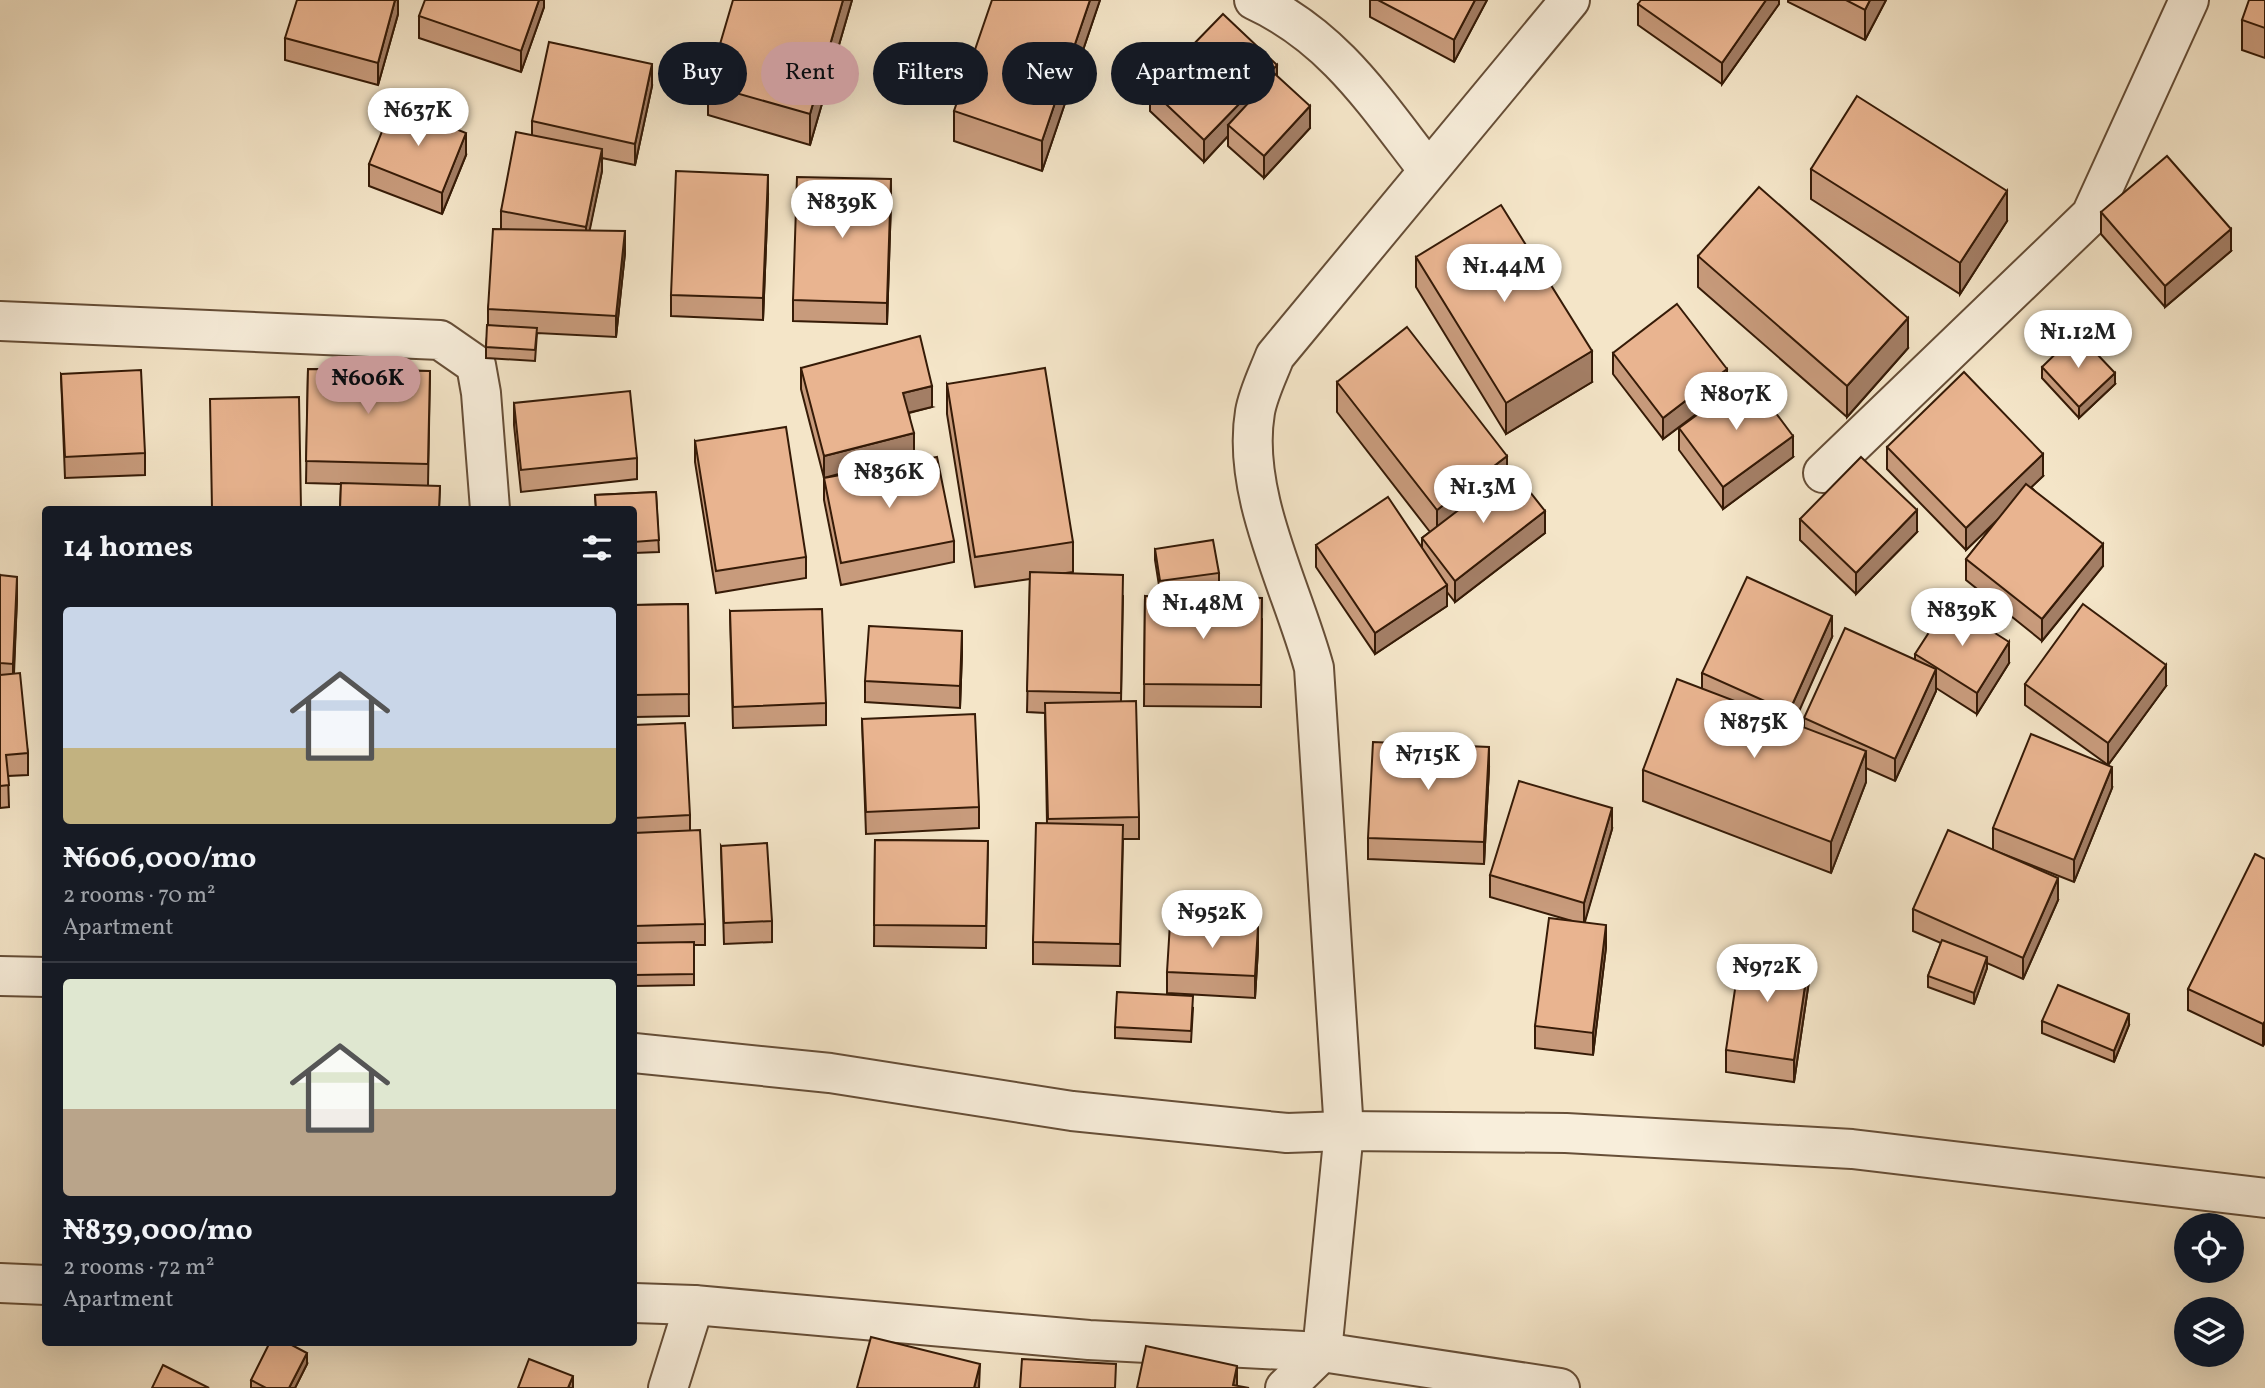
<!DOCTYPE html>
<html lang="en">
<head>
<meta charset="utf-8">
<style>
	:root { --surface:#171b24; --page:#20242c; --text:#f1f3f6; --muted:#9ea1a6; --line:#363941; --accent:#c59692 }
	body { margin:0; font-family:Vollkorn,serif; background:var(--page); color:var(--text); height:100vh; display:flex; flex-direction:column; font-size:26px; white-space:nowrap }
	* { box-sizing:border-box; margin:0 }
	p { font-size:23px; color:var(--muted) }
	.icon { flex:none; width:38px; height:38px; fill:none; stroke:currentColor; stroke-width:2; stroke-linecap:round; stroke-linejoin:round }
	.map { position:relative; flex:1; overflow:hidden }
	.details { position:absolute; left:42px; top:506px; width:595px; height:840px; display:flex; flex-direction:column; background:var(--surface); border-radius:7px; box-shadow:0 7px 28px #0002 }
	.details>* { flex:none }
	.guide { position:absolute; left:658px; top:42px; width:665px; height:63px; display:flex; gap:14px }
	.tools { position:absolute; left:2174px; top:1213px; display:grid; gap:14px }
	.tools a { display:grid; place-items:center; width:70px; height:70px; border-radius:50%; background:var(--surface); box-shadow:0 7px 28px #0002; font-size:35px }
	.price { position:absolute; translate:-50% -60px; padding:0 16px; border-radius:24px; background:#fff; color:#222; font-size:23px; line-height:46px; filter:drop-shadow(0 2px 4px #0008) }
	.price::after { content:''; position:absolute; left:50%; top:42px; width:21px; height:16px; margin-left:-10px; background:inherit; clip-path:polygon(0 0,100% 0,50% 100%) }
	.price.on { background:var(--accent); color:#111 }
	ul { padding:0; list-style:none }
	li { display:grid; align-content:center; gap:14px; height:371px; padding:0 21px }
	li+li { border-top:2px solid var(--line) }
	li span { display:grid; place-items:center; height:217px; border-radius:7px; color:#555 }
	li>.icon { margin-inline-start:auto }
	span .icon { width:126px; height:126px; fill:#fffc; stroke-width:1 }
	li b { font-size:30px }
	h2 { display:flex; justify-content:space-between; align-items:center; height:84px; padding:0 21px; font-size:30px }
	.tag { padding:0 24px; border-radius:32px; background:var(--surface); box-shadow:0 7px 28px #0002; font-size:24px; line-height:63px }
	.tag.on { background:var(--accent); color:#111 }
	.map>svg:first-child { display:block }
</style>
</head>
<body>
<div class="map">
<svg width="2265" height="1388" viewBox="0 0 2265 1388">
	<rect width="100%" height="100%" fill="#f4e5c8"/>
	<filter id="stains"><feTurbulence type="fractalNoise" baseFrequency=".00286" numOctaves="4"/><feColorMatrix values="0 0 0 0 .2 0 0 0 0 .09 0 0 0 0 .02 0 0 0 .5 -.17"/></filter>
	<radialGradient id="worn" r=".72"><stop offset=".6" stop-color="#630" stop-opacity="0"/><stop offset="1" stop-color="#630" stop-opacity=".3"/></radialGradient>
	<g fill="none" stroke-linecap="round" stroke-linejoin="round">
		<defs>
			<g id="minor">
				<path d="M1254,0C1334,37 1375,102 1428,170"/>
				<polyline points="0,321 440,340 476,365 481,393 490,509"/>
				<polyline points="1823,473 2091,215 2189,0"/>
				<polyline points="0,976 46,977"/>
				<polyline points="634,1053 830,1073 1072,1111 1287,1133 1344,1131 1566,1133 1852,1149 2265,1198"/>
				<polyline points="0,1283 46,1285"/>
				<polyline points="634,1303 694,1305 1089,1340 1322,1352 1560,1388"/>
				<polyline points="668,1388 694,1305"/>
				<path d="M1285,1388L1322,1352L1344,1131L1314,668C1293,589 1241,495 1255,412C1258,394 1268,374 1275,356L1570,0"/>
			</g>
		</defs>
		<use href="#minor" stroke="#664e37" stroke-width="42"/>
		<use href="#minor" stroke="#f8eedb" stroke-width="38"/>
	</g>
	<g fill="#c89b7c" stroke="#361b07" stroke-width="2">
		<polygon points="398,0 398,14 378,85 285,60 285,38"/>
		<polygon points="544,0 544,7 521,72 419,38 419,16"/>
		<polygon points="852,0 810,145 708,115 708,85"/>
		<polygon points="1100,0 1042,171 954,141 954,111"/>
		<polygon points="1370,0 1487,0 1454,62 1370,17"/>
		<polygon points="1779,0 1779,4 1722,84 1638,25 1638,4"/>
		<polygon points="1788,0 1886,0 1865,40 1788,2"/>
		<polygon points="2265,0 2265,58 2242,50 2242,20"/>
		<polygon points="1277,76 1310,128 1264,178 1228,146 1228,136 1204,162 1150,111 1150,89"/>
		<polygon points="652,86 635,165 602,158 602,171 589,231 625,253 616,337 537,333 535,361 486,358 486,347 488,326 488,309 501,230 501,211 532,135 532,121"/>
		<polygon points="466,155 442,214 369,186 369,164"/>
		<polygon points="1811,169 2007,221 1960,294 1811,199"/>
		<polygon points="768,196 763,320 671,316 671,295"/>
		<polygon points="891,201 887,324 793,321 793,300"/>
		<polygon points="2101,212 2231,251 2165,307 2101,234"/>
		<polygon points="1698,256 1908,348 1847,417 1698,287"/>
		<polygon points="1416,257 1592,382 1506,434 1416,287"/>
		<polygon points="1613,353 1727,391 1663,439 1613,374"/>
		<polygon points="2042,367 2115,384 2079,418 2042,378"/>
		<polygon points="801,368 932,407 909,413 914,454 824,478 801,389"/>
		<polygon points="308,369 430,371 428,486 440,486 439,509 340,509 341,484 306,483"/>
		<polygon points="61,374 145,453 145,475 65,478"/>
		<polygon points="1337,382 1507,472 1545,533 1455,602 1447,592 1447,606 1375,654 1316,567 1316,545 1422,547 1422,538 1430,532 1337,412"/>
		<polygon points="947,384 1073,542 1073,572 1066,573 1123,596 1121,702 1139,817 1139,839 1123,839 1120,966 1033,964 1033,942 1047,823 1045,713 1027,712 1030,579 975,587 947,414"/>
		<polygon points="514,403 637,458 637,479 521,492 514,425"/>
		<polygon points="1679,428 1793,457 1723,509 1679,450"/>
		<polygon points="695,441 806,557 806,578 716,593 695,462"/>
		<polygon points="1887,447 2043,476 2031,487 2103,566 2042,641 1966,580 1966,559 1997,520 1966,550 1887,469"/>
		<polygon points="824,478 954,541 954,562 841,585 824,500"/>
		<polygon points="656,492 659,552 634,553 634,509 596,509 595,495"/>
		<polygon points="1800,519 1917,532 1856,594 1800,540"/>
		<polygon points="1155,549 1219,573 1219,584 1160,592 1155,560"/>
		<polygon points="0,575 17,598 14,674 28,753 28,775 8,776 9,807 0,808"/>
		<polygon points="1145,596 1262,619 1261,707 1144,706"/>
		<polygon points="688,604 689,716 634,717 634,605"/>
		<polygon points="730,611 826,703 826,725 733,728"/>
		<polygon points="1832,637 1793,723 1804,727 1804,718 1915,660 1915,654 2009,663 1977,714 1936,688 1936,691 1895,781 1866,768 1866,782 1831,873 1643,801 1643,770 1702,689 1702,673"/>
		<polygon points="962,652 960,708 865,702 865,681"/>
		<polygon points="2025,684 2166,686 2108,765 2025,705"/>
		<polygon points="862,719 979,807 979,828 866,834"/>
		<polygon points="634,725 690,815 690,830 705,924 705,945 694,945 694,985 634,986"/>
		<polygon points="1489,768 1484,864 1368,859 1368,838"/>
		<polygon points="2112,788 2074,882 1993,850 1993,828"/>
		<polygon points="1612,829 1584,923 1606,947 1593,1055 1535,1048 1535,1026 1572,921 1490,897 1490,875"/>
		<polygon points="875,840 988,841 986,948 874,946"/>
		<polygon points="721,846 772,921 772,942 724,944"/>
		<polygon points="2265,859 2265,1042 2263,1046 2188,1010 2188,989"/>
		<polygon points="2058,900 2023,979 1987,963 1987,968 1974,1004 1928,987 1928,976 1941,943 1913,931 1913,909"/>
		<polygon points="1258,949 1255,998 1167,993 1167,972"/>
		<polygon points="1809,981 1794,1082 1726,1072 1726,1050"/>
		<polygon points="1193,1008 1191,1042 1115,1038 1115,1027"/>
		<polygon points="2042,1021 2129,1025 2114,1062 2042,1033"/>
		<polygon points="307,1364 295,1388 251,1388 251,1380"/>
	</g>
	<g fill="#a37e65" stroke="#361b07" stroke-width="2">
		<polygon points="395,0 398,0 398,14 378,85 378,63"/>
		<polygon points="539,0 544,0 544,7 521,72 521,51"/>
		<polygon points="843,0 852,0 810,145 810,114"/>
		<polygon points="1090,0 1100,0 1042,171 1042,141"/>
		<polygon points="1475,0 1487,0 1454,62 1454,40"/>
		<polygon points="1766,0 1779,0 1779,4 1722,84 1722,63"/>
		<polygon points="1870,0 1886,0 1865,40 1865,10"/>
		<polygon points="652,64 652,86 635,165 635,144"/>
		<polygon points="1277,65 1277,87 1228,125 1228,136 1204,162 1204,140"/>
		<polygon points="1310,106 1310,128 1264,178 1264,156"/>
		<polygon points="466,133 466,155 442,214 442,193"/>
		<polygon points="602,149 602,171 586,248 586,227"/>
		<polygon points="768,175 768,196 763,320 763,298"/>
		<polygon points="891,179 891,201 887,324 887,303"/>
		<polygon points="2007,191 2007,221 1960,294 1960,263"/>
		<polygon points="2231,229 2231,251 2165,307 2165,286"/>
		<polygon points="625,231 625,253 616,337 616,316"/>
		<polygon points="1908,318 1908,348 1847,417 1847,386"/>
		<polygon points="1592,351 1592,382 1506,434 1506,403"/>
		<polygon points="1727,369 1727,391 1663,439 1663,418"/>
		<polygon points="2115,373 2115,384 2079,418 2079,407"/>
		<polygon points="932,386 932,407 903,414 903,393"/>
		<polygon points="914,433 914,454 824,478 824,456"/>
		<polygon points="1793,436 1793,457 1723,509 1723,487"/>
		<polygon points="2043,454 2043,476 1966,550 1966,528"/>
		<polygon points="1507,456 1507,486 1437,541 1437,510"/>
		<polygon points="1917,510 1917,532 1856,594 1856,573"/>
		<polygon points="1545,511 1545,533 1455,602 1455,581"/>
		<polygon points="2103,544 2103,566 2042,641 2042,619"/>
		<polygon points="17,577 17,598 13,685 13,664"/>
		<polygon points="1447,585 1447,606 1375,654 1375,633"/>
		<polygon points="1832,616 1832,637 1789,734 1789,712"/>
		<polygon points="962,631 962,652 960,708 960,686"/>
		<polygon points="2009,642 2009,663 1977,714 1977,693"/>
		<polygon points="2166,665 2166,686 2108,765 2108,743"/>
		<polygon points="1936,669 1936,691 1895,781 1895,759"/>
		<polygon points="1489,747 1489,768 1484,864 1484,842"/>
		<polygon points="1866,751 1866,782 1831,873 1831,842"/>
		<polygon points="2112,767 2112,788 2074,882 2074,860"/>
		<polygon points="1612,808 1612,829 1584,925 1584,903"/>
		<polygon points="2058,878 2058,900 2023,979 2023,958"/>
		<polygon points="1606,925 1606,947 1593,1055 1593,1033"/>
		<polygon points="1258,927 1258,949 1255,998 1255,976"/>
		<polygon points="1987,957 1987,968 1974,1004 1974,993"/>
		<polygon points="1809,959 1809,981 1794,1082 1794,1060"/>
		<polygon points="2129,1014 2129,1025 2114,1062 2114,1051"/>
		<polygon points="2265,1021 2265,1042 2263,1046 2263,1024"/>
		<polygon points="307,1353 307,1364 295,1388 289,1388"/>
		<polygon points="980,1364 979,1388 974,1388"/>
		<polygon points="1237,1366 1237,1388 1233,1385"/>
		<polygon points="573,1376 573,1388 568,1388"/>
	</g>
	<g fill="#e9b490" stroke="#361b07" stroke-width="2">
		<polygon points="297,0 395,0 378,63 285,38"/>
		<polygon points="425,0 539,0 521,51 419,16"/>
		<polygon points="733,0 843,0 810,114 708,85"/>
		<polygon points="992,0 1090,0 1042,141 954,111"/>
		<polygon points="1378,0 1475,0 1454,40"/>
		<polygon points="1641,0 1766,0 1722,63 1638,4"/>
		<polygon points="1846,0 1870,0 1865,10"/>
		<polygon points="2249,0 2265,0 2265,28 2242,20"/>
		<polygon points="1223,14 1277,65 1204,140 1150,89"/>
		<polygon points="549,42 652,64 635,144 532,121"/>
		<polygon points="1275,74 1310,106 1264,156 1228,125"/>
		<polygon points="1857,96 2007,191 1960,263 1811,169"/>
		<polygon points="393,104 466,133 442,193 369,164"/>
		<polygon points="516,132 602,149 586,227 501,211"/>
		<polygon points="2167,156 2231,229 2165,286 2101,212"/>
		<polygon points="676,171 768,175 763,298 671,295"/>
		<polygon points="797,177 891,179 887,303 793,300"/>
		<polygon points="1759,187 1908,318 1847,386 1698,256"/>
		<polygon points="1501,205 1592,351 1506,403 1416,257"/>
		<polygon points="493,229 625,231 616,316 488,309"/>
		<polygon points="1677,304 1727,369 1663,418 1613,353"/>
		<polygon points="487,325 537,328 535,350 486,347"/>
		<polygon points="1407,327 1507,456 1437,510 1337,382"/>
		<polygon points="2077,333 2115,373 2079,407 2042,367"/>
		<polygon points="920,336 932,386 903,393 914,433 824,456 801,368"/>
		<polygon points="1045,368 1073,542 975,557 947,384"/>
		<polygon points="308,369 430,371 428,464 306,461"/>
		<polygon points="141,370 145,453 65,457 61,374"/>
		<polygon points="1964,372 2043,454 1966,528 1887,447"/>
		<polygon points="1749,377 1793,436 1723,487 1679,428"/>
		<polygon points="630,391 637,458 521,470 514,403"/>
		<polygon points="299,397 301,509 212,509 210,399"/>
		<polygon points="786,427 806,557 716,571 695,441"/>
		<polygon points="937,457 954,541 841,563 824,478"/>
		<polygon points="1861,457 1917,510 1856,573 1800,519"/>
		<polygon points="1512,469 1545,511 1455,581 1422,538"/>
		<polygon points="341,483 440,486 439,509 340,509"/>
		<polygon points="2026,484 2103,544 2042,619 1966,559"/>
		<polygon points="656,492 659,540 634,542 634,509 596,509 595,495"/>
		<polygon points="1388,497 1447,585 1375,633 1316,545"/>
		<polygon points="1213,540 1219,573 1160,581 1155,549"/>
		<polygon points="1030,572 1123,575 1121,693 1027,691"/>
		<polygon points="0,575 17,577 13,664 0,663"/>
		<polygon points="1747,577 1832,616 1789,712 1702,673"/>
		<polygon points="1145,596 1262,598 1261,685 1144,684"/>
		<polygon points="1948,603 2009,642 1977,693 1915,654"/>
		<polygon points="688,604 689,694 634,695 634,605"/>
		<polygon points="2083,604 2166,665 2108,743 2025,684"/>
		<polygon points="822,609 826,703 733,707 730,611"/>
		<polygon points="869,626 962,631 960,686 865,681"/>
		<polygon points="1845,628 1936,669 1895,759 1804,718"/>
		<polygon points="20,673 28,753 6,755 9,785 0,786 0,675"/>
		<polygon points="1677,679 1866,751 1831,842 1643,770"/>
		<polygon points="1136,701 1139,817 1048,819 1045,703"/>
		<polygon points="975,714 979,807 866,812 862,719"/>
		<polygon points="685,723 690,815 634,818 634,725"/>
		<polygon points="2031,734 2112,767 2074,860 1993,828"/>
		<polygon points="1373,742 1489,747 1484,842 1368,838"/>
		<polygon points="1519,781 1612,808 1584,903 1490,875"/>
		<polygon points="1036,823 1123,825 1120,944 1033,942"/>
		<polygon points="700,830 705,924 634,926 634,833"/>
		<polygon points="1948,830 2058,878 2023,958 1913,909"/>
		<polygon points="875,840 988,841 986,926 874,925"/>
		<polygon points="767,843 772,921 724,923 721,846"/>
		<polygon points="2255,854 2265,859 2265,1021 2263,1024 2188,989"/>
		<polygon points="1549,918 1606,925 1593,1033 1535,1026"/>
		<polygon points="1170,923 1258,927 1255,976 1167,972"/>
		<polygon points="1942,940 1987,957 1974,993 1928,976"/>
		<polygon points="694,942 694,974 634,975 634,943"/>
		<polygon points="1741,949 1809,959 1794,1060 1726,1050"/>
		<polygon points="2058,985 2129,1014 2114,1051 2042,1021"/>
		<polygon points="1117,992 1193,996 1191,1031 1115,1027"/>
		<polygon points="871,1337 980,1364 974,1388 857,1388"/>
		<polygon points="270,1342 286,1342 307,1353 289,1388 266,1388 251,1380"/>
		<polygon points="1146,1346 1237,1366 1233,1385 1249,1388 1137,1388"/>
		<polygon points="529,1359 573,1376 568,1388 518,1388"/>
		<polygon points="1022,1359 1116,1364 1115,1388 1020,1388"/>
		<polygon points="163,1365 209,1388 152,1388"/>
	</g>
	<rect width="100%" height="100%" filter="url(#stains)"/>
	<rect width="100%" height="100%" fill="url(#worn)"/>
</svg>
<div class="tools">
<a><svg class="icon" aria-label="locate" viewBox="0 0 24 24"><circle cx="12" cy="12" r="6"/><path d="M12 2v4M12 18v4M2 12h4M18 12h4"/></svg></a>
<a><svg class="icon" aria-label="layers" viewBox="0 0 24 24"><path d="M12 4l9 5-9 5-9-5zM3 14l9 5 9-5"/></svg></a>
</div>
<b class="price" style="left:418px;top:148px">₦637K</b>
<b class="price" style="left:842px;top:240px">₦839K</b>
<b class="price" style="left:1504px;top:304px">₦1.44M</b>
<b class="price" style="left:2078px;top:370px">₦1.12M</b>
<b class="price on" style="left:368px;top:416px">₦606K</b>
<b class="price" style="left:1736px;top:432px">₦807K</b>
<b class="price" style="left:889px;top:510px">₦836K</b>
<b class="price" style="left:1483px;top:525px">₦1.3M</b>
<b class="price" style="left:1203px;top:641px">₦1.48M</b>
<b class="price" style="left:1962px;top:648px">₦839K</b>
<b class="price" style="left:1754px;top:760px">₦875K</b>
<b class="price" style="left:1428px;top:792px">₦715K</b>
<b class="price" style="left:1212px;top:950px">₦952K</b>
<b class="price" style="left:1767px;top:1004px">₦972K</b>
<div class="guide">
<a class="tag">Buy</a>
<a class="tag on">Rent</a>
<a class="tag">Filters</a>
<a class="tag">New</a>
<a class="tag">Apartment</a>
</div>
<section class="details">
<h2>14 homes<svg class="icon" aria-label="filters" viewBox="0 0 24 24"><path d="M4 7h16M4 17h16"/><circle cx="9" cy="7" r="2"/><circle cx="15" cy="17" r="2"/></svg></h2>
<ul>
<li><span style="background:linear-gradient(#c9d6e8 65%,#c2b280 0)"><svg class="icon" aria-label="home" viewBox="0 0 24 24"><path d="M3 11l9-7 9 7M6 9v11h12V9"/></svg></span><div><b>₦606,000/mo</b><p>2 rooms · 70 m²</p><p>Apartment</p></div></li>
<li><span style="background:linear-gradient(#dfe7d0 60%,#b9a48a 0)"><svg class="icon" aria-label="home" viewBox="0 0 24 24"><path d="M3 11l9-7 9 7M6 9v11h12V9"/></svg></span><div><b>₦839,000/mo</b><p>2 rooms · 72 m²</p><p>Apartment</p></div></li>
</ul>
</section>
</div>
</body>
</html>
